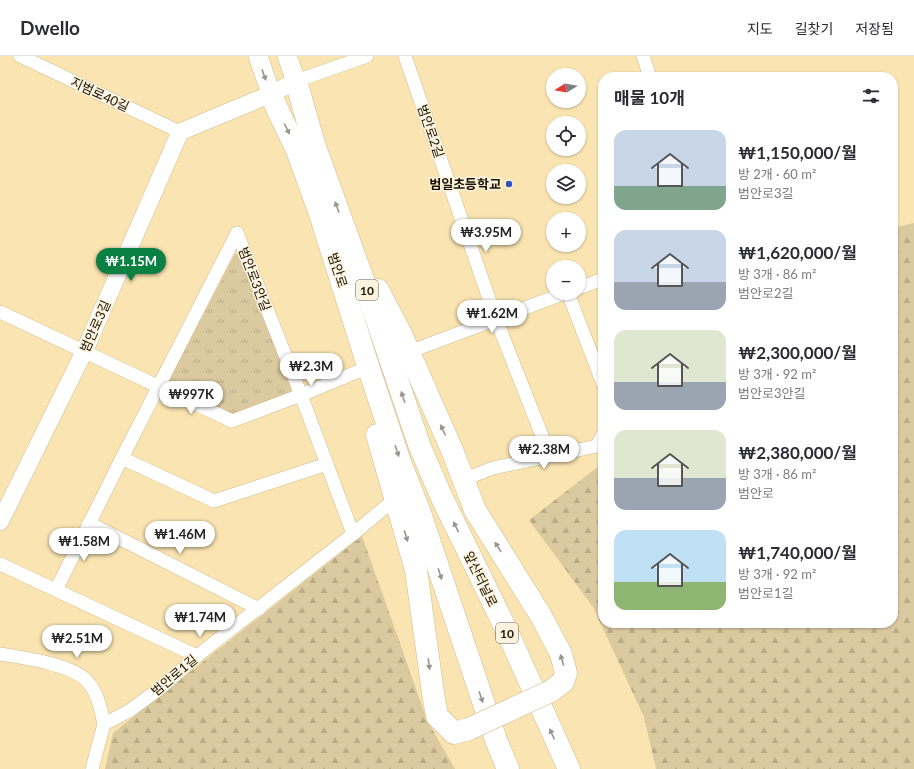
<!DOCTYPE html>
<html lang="ko">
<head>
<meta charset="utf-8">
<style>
	:root { --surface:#fff; --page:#f7f7f7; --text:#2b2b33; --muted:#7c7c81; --line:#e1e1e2; --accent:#0b8043 }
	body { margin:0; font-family:Lato,"Noto Sans KR",sans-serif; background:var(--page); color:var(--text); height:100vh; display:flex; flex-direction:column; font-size:15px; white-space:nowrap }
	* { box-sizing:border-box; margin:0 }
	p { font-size:13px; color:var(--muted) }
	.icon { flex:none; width:22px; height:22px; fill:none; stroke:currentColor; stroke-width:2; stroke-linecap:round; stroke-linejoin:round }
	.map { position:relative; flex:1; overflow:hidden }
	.side { position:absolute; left:598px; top:16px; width:300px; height:556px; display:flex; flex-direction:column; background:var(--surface); border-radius:16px; box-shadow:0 1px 3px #0004 }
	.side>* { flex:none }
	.needle { width:26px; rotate:259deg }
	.buttons { position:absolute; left:546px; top:12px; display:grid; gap:8px }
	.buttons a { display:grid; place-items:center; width:40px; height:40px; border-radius:50%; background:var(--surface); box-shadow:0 1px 3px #0004; font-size:20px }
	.price { position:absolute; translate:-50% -34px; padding:0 9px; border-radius:14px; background:#fff; color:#222; font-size:13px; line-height:26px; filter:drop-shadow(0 1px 2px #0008) }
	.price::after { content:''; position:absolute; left:50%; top:24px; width:12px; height:9px; margin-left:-6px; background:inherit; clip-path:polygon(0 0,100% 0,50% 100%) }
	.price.selected { background:var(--accent); color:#fff }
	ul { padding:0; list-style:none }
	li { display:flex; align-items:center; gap:12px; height:100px; padding:0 16px }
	li span { display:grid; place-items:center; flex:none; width:112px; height:80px; border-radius:12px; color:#555 }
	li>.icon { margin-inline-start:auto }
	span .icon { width:48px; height:48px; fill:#fffc; stroke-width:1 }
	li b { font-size:17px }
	h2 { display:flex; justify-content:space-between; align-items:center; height:48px; padding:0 16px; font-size:17px }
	header { display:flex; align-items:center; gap:24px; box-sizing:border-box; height:56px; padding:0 20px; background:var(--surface); border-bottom:1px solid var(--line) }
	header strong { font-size:19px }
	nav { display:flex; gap:22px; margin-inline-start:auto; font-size:14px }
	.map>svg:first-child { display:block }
</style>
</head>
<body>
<header>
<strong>Dwello</strong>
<nav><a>지도</a><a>길찾기</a><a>저장됨</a></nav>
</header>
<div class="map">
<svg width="914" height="713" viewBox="0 0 914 713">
	<defs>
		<pattern id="grass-tufts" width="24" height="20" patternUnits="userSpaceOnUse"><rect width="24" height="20" fill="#dbc9a0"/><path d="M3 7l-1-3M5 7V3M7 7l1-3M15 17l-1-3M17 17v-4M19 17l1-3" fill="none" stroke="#bbac88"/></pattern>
		<pattern id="forest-firs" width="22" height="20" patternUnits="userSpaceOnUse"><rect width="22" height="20" fill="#dbc9a0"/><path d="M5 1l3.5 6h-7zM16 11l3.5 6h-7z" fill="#bbac88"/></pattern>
	</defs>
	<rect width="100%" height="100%" fill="#fae5b2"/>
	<polygon fill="url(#grass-tufts)" points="239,197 292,333 289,338 231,359 170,329 168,326 235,198"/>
	<g fill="url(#forest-firs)">
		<polygon points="914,167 914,713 656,713 644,661 593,551 529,464 603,407 603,567 893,567 893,172"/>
		<polygon points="362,480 427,664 455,713 105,713 113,677"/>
	</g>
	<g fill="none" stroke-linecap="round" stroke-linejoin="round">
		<defs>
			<g id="minor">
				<polyline points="20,0 180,76"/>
				<polyline points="405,0 496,263 550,400"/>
				<polyline points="643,0 650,21"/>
				<polyline points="296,25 367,0"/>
				<polyline points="237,177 301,339 353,478 395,443"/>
				<polyline points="579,232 603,223"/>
				<polyline points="568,237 603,328"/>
				<polyline points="0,256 232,365 301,339 359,315"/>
				<polyline points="409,296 565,237"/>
				<polyline points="122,402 214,445 327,408"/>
				<polyline points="462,424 493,412 597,390 603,378"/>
				<polyline points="89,467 259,553"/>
				<polyline points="0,508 197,600"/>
				<polyline points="56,534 122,402 237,177"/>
				<path d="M0,598C24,602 71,608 87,625C98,637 101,654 104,668"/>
				<polyline points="92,713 104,668 129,655 163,630 197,600 353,478"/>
			</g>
			<polyline id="tertiary" points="0,466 84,296 180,76 271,38 296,25"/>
			<g id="secondary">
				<polyline points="258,0 271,38"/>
				<polyline points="287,0 296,25"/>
			</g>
			<g id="trunk">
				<polyline points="296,25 314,88 365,229 420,391 442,442 506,573 569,713"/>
				<polyline points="271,38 278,55 297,94 320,158 369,313 400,406 419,454 496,684 508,713"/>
				<polyline points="378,234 400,276 452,394 475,454 541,560 561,598 566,617 563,626 551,635"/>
				<polyline points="377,379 416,514 433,637 437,660 454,677 469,673"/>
			</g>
		</defs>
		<use href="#minor" stroke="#cfbb89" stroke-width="14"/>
		<use href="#tertiary" stroke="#cfbb89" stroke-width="18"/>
		<use href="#secondary" stroke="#cfbb89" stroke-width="20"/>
		<use href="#trunk" stroke="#cfbb89" stroke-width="23"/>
		<use href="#minor" stroke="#fff" stroke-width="13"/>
		<use href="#tertiary" stroke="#fff" stroke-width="17"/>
		<use href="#secondary" stroke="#fff" stroke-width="19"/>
		<use href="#trunk" stroke="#fff" stroke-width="22"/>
		<defs>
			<polyline id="trunk-bridge" points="469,673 551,635"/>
		</defs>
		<use href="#trunk-bridge" stroke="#cfbb89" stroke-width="23" stroke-linecap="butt"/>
		<use href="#trunk-bridge" stroke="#fff" stroke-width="22"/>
	</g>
	<defs><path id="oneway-solid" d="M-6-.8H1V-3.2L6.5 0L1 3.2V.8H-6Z"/></defs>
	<g fill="#99958d">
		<use href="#oneway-solid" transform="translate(264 19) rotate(70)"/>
		<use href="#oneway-solid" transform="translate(287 73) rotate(64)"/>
		<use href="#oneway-solid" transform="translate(337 151) rotate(-110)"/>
		<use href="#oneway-solid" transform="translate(403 341) rotate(-109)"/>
		<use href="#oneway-solid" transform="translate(443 374) rotate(-114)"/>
		<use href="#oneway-solid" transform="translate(397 395) rotate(71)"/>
		<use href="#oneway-solid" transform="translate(456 471) rotate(-116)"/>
		<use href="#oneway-solid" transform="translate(406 480) rotate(73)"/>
		<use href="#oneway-solid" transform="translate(498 491) rotate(-122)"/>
		<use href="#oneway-solid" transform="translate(440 518) rotate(72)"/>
		<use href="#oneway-solid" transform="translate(562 604) rotate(-107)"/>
		<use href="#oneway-solid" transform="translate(429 608) rotate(82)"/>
		<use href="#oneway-solid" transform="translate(481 641) rotate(71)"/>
		<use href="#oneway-solid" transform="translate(552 678) rotate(-114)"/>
	</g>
	<circle fill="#3451c2" stroke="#fcf3df" stroke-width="1.5" cx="509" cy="128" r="4"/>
	<g text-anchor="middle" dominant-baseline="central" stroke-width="3" stroke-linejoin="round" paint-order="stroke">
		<g fill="#fcf3df" stroke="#5f5744" stroke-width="1">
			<rect x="356" y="224" width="22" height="20" rx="3"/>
			<rect x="496" y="567" width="22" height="20" rx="3"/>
		</g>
		<g font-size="12" font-weight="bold" fill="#1c1402">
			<text x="367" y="234">10</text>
			<text x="507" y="577">10</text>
		</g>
		<g font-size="13" fill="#1c1402" stroke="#fcf3df">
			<text transform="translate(100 38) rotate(25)">지범로40길</text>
			<text transform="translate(431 75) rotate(71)">범안로2길</text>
			<text transform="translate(338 214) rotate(72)">범안로</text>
			<text transform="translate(255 223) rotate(69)">범안로3안길</text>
			<text transform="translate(95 270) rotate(-66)">범안로3길</text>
			<text transform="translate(481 523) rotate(64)">앞산터널로</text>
			<text transform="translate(174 619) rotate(-40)">범안로1길</text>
		</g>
		<g font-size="13" font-weight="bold" fill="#1c1402" stroke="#fcf3df" text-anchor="end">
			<text x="501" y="128">범일초등학교</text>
		</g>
	</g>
</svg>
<div class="buttons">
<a><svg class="needle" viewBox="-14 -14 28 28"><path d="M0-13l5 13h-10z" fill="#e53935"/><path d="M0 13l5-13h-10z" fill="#7c7c81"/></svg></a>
<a><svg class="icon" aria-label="locate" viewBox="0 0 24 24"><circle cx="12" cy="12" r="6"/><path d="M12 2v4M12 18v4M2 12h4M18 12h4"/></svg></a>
<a><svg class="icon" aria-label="layers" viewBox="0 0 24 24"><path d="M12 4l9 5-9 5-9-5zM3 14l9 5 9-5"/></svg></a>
<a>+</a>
<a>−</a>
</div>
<b class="price" style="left:486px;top:197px">₩3.95M</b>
<b class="price selected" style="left:131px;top:226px">₩1.15M</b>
<b class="price" style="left:492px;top:278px">₩1.62M</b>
<b class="price" style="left:311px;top:331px">₩2.3M</b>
<b class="price" style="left:191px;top:359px">₩997K</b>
<b class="price" style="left:544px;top:414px">₩2.38M</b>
<b class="price" style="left:180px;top:499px">₩1.46M</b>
<b class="price" style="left:84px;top:506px">₩1.58M</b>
<b class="price" style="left:200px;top:582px">₩1.74M</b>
<b class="price" style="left:77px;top:603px">₩2.51M</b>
<section class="side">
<h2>매물 10개<svg class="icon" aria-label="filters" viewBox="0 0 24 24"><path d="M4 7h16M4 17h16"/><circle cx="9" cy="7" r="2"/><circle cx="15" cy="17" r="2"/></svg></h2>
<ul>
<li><span style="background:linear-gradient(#c9d6e8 70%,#7fa58c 0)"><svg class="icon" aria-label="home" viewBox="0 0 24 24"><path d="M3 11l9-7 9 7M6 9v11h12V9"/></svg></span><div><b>₩1,150,000/월</b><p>방 2개 · 60 m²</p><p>범안로3길</p></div></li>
<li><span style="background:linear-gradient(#c9d6e8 65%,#9aa5b1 0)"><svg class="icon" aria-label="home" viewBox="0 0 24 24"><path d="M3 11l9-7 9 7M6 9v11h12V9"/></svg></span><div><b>₩1,620,000/월</b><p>방 3개 · 86 m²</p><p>범안로2길</p></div></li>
<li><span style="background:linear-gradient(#dfe7d0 65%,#9aa5b1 0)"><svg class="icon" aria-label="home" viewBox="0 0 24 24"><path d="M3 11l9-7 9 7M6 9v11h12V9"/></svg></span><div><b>₩2,300,000/월</b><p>방 3개 · 92 m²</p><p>범안로3안길</p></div></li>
<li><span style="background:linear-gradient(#dfe7d0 60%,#9aa5b1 0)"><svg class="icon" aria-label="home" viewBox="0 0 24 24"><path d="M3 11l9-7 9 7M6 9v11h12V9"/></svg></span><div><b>₩2,380,000/월</b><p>방 3개 · 86 m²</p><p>범안로</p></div></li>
<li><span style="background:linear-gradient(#bfe0f5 65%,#8fb573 0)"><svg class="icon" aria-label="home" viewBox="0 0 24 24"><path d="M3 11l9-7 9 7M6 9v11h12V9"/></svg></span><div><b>₩1,740,000/월</b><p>방 3개 · 92 m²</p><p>범안로1길</p></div></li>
</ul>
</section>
</div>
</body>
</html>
